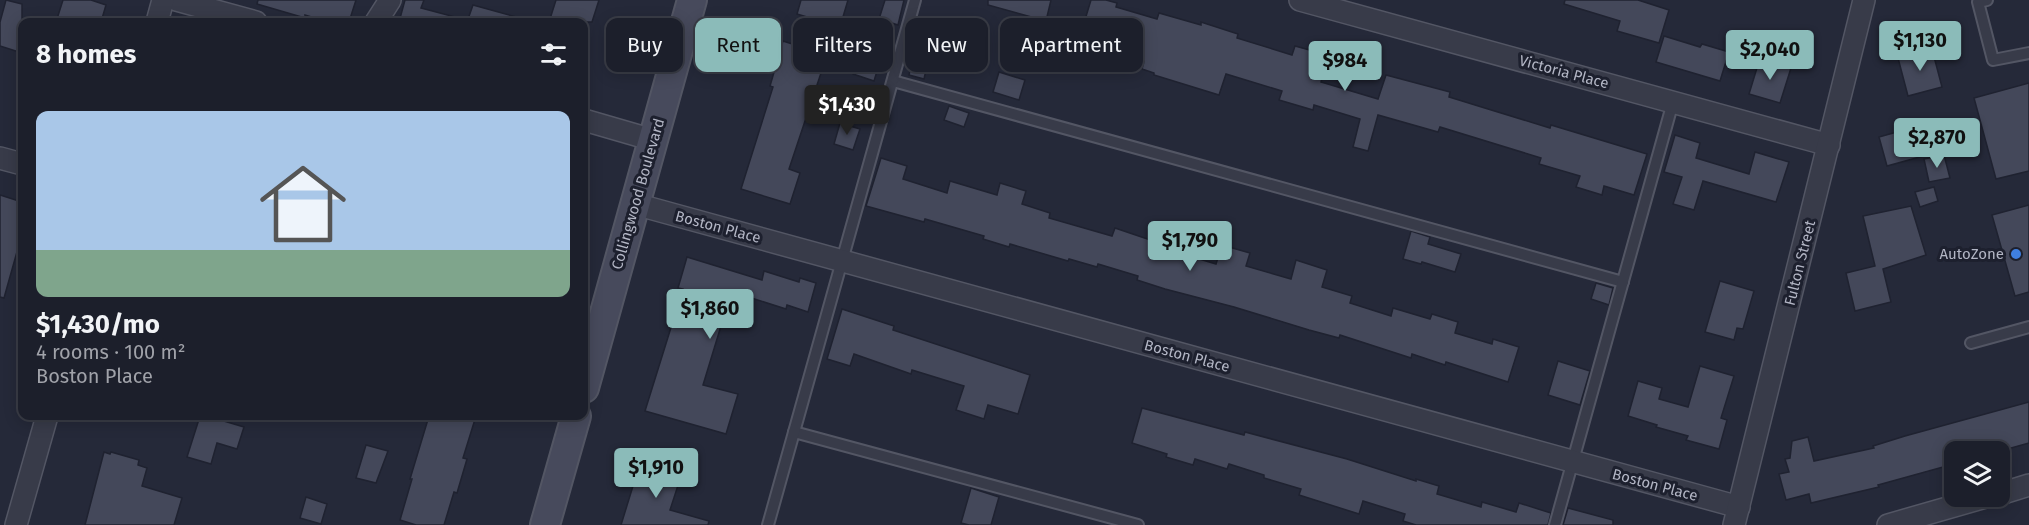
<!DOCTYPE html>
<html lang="en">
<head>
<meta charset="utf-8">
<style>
	:root { --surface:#1c1f2b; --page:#252733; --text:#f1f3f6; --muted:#a0a2a9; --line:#3a3d47; --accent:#8bbbb9 }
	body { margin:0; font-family:"Fira Sans",sans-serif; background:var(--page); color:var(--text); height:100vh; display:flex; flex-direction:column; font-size:22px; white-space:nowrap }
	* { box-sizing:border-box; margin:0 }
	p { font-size:20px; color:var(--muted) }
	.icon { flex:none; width:33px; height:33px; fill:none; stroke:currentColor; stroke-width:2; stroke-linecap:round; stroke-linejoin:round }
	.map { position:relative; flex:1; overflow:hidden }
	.sheet { position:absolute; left:18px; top:18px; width:570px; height:402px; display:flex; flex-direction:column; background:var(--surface); border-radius:12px; box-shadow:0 3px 15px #0003,0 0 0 2px var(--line) }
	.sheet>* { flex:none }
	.banner { position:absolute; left:606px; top:18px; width:570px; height:54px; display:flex; gap:12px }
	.tools { position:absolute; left:1944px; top:441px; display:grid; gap:12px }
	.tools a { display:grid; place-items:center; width:66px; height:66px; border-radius:12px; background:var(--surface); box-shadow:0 3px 15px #0003,0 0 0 2px var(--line); font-size:30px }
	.price { position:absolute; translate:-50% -51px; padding:0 14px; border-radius:6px; background:var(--accent); color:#111; font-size:20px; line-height:39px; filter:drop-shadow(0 2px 3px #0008) }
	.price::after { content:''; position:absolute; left:50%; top:36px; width:18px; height:14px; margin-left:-9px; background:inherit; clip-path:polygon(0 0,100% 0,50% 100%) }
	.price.current { background:#222; color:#fff }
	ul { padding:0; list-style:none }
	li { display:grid; align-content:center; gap:12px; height:318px; padding:0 18px }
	li span { display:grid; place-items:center; height:186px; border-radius:12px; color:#555 }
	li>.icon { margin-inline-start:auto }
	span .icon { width:108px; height:108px; fill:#fffc; stroke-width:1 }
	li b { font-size:26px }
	h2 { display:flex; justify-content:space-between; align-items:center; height:72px; padding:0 18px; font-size:26px }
	.chip { padding:0 21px; border-radius:12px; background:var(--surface); box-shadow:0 3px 15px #0003,0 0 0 2px var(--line); font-size:21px; line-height:54px }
	.chip.current { background:var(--accent); color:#111 }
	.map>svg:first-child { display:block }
</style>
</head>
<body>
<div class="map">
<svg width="2029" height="525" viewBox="0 0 2029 525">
	<rect width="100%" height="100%" fill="#252939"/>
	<g fill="#44485a" stroke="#1f2230" stroke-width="1.5">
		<polygon points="6,0 22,4 22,53 0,46 0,22"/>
		<polygon points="63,0 91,0 106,5 101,22 56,22"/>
		<polygon points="258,0 356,0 349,22 328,22 305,15 305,18 257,4"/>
		<polygon points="405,0 424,0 421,8 455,17 454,22 399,22"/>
		<polygon points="556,0 599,0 592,22 549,22"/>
		<polygon points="801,0 848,0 840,27 797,14"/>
		<polygon points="885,0 904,0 898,25 879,19"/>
		<polygon points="988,0 1051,0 1046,21 988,5"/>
		<polygon points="1091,0 1106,0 1117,3 1116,7 1157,19 1159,13 1201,25 1201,22 1238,34 1237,38 1292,55 1295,46 1328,55 1321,82 1378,99 1386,75 1450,92 1449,97 1488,109 1550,128 1551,125 1647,154 1634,195 1604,186 1602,195 1576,187 1580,176 1539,164 1541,158 1440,127 1438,132 1378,115 1368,151 1353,147 1360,119 1314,105 1313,110 1279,100 1282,91 1226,74 1219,95 1154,75 1154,73 1142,69 1144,61 1103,49 1102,54 1077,46"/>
		<polygon points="1565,0 1638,0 1669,10 1659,43 1617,31 1620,21 1564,4"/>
		<polygon points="473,5 520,18 520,22 467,22"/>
		<polygon points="1957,30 1960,48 1940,52 1936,34"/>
		<polygon points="1664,36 1700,47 1702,44 1729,52 1720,81 1656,62"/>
		<polygon points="864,39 885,45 874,81 853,74"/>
		<polygon points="783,41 827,55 789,169 800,173 790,204 741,189 773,87 770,86"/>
		<polygon points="1932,49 1942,87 1908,96 1898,58"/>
		<polygon points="914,53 929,57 924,79 909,75"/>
		<polygon points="1760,58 1791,68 1780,103 1749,94"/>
		<polygon points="999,72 1025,80 1019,100 993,92"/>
		<polygon points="2029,83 2029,171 1996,179 1974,98"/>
		<polygon points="949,106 969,113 964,127 944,120"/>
		<polygon points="840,123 860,129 853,150 834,144"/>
		<polygon points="1918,126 1927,155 1887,166 1879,137"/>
		<polygon points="1675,135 1700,143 1696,158 1749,174 1755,152 1789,162 1776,202 1703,181 1694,210 1673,204 1682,177 1664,172"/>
		<polygon points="1944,155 1950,178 1929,182 1924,159"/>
		<polygon points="881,158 907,166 903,179 947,193 950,181 997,195 1000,183 1026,191 1022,204 1050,213 1049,218 1112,236 1115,228 1177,249 1176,252 1216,264 1222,245 1250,253 1246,266 1291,279 1296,260 1327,270 1322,287 1352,296 1350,303 1391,316 1393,308 1430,319 1432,314 1458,322 1455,333 1492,344 1493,339 1519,347 1508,382 1446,362 1445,365 1412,354 1411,358 1340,335 1339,338 1309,330 1234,307 1165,289 1137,280 1138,276 1098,264 1097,267 1069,259 1068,261 1010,244 1009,247 983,239 984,236 925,219 924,222 866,206"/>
		<polygon points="1934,187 1938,201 1920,207 1915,192"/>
		<polygon points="0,195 22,202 22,234 4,298 0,297"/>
		<polygon points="2029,205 2029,292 2015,296 1992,215"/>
		<polygon points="1911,206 1926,255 1883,269 1891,302 1855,311 1846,273 1875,266 1863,216"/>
		<polygon points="1411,231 1430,237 1428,244 1461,254 1455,272 1422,262 1421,264 1403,259"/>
		<polygon points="687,257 762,280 764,271 799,282 800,278 816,283 808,312 787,305 786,309 739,294 735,305 728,303 703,385 738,394 726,434 645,411 683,289 678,288"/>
		<polygon points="1720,281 1754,291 1743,329 1737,328 1734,340 1705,332"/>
		<polygon points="1596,283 1613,288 1609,305 1591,299"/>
		<polygon points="842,309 894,326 893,330 1030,375 1018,414 988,405 984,419 956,410 964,386 912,370 911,374 854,354 850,366 827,359"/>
		<polygon points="1558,361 1590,371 1580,405 1548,395"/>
		<polygon points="1700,366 1734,376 1721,418 1727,420 1719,449 1686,440 1688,436 1656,427 1657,425 1628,416 1638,381 1662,388 1659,399 1688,407"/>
		<polygon points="2029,402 2029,443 1997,452 1954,452 1954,464 1878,485 1879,487 1811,503 1809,494 1786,500 1779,474 1789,472 1785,459 1790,458 1792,441 1808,437 1814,461 1874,448 1873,446 1905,436"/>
		<polygon points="1142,408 1244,435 1245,432 1347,459 1416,481 1416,479 1439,486 1437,494 1481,507 1482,502 1516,512 1519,503 1551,513 1548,525 1416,525 1403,521 1405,514 1363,501 1359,514 1299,495 1301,489 1264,478 1264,475 1229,464 1227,469 1195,459 1193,465 1166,457 1167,454 1132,443"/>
		<polygon points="200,416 207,416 244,427 237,449 217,443 211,464 187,457"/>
		<polygon points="429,416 476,416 463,458 467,459 457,493 454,492 444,525 416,525 400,520 412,479 410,479"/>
		<polygon points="366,445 388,451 376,483 356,478"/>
		<polygon points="104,452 110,454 111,452 139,460 138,465 147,468 142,486 182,498 174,525 85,525"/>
		<polygon points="641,460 682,473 670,510 709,521 708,525 621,525"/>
		<polygon points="971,488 999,497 991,525 969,525 961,523"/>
		<polygon points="306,497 327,504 321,524 300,518"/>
		<polygon points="1568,508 1613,520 1613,525 1563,525"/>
	</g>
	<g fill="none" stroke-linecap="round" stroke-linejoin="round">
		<defs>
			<g id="service">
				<polyline points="1987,0 1978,2 1993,60 2029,53"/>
				<polyline points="893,81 1623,282"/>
				<polyline points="1971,343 2029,327"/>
				<polyline points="794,432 1138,525"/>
				<polyline points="768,525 915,0"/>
				<polyline points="1555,525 1673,102"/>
			</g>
			<g id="minor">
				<polyline points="176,0 256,22"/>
				<polyline points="1300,0 1829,145"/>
				<polyline points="157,22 163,0"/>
				<polyline points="376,22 390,0"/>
				<polyline points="584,120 653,140"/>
				<polyline points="0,158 22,164"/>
				<polyline points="635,204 1739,507"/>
				<polyline points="2000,494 2029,485"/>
				<polyline points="16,525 47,416"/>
				<polyline points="1734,525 1864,0"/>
				<polyline points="1888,525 1989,496"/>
			</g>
			<g id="secondary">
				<polyline points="584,388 692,0"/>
				<polyline points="545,525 576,416"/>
			</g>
		</defs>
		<use href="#service" stroke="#535664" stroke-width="14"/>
		<use href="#minor" stroke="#535664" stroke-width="24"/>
		<use href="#secondary" stroke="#535664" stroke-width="32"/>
		<use href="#service" stroke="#383b49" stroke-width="10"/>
		<use href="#minor" stroke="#383b49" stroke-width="21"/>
		<use href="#secondary" stroke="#474a5c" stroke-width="28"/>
	</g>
	<circle fill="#3f7fe0" stroke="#1d202e" stroke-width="2" cx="2016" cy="254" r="6"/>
	<g text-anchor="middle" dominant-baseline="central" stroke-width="6" stroke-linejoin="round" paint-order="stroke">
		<g font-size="15" fill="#b3b6c5" stroke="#1d202e">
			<text transform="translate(1564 72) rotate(15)">Victoria Place</text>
			<text transform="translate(638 194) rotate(-74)">Collingwood Boulevard</text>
			<text transform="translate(718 227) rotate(15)">Boston Place</text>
			<text transform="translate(1800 263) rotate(-76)">Fulton Street</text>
			<text transform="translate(1187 356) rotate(15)">Boston Place</text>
			<text transform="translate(1655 485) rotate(15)">Boston Place</text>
		</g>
		<g font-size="15" fill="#b3b6c5" stroke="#1d202e" text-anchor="end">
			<text x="2004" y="254">AutoZone</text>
		</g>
	</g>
</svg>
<div class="tools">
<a><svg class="icon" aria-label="layers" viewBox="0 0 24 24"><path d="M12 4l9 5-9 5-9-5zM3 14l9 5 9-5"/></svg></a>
</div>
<b class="price" style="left:1920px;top:72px">$1,130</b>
<b class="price" style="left:1770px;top:81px">$2,040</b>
<b class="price" style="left:1345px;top:92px">$984</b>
<b class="price current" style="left:847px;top:136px">$1,430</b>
<b class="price" style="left:1937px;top:169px">$2,870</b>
<b class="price" style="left:1190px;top:272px">$1,790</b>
<b class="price" style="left:710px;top:340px">$1,860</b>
<b class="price" style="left:656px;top:499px">$1,910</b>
<div class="banner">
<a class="chip">Buy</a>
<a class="chip current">Rent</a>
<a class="chip">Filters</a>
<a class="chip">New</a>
<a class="chip">Apartment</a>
</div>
<section class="sheet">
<h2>8 homes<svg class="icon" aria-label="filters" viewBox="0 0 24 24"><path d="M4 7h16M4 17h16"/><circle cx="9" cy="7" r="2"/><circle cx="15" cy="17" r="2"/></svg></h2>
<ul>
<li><span style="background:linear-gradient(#a9c7e8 75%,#7fa58c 0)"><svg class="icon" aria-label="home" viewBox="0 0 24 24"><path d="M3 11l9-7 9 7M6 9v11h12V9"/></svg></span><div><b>$1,430/mo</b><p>4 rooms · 100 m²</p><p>Boston Place</p></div></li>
</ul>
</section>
</div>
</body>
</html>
